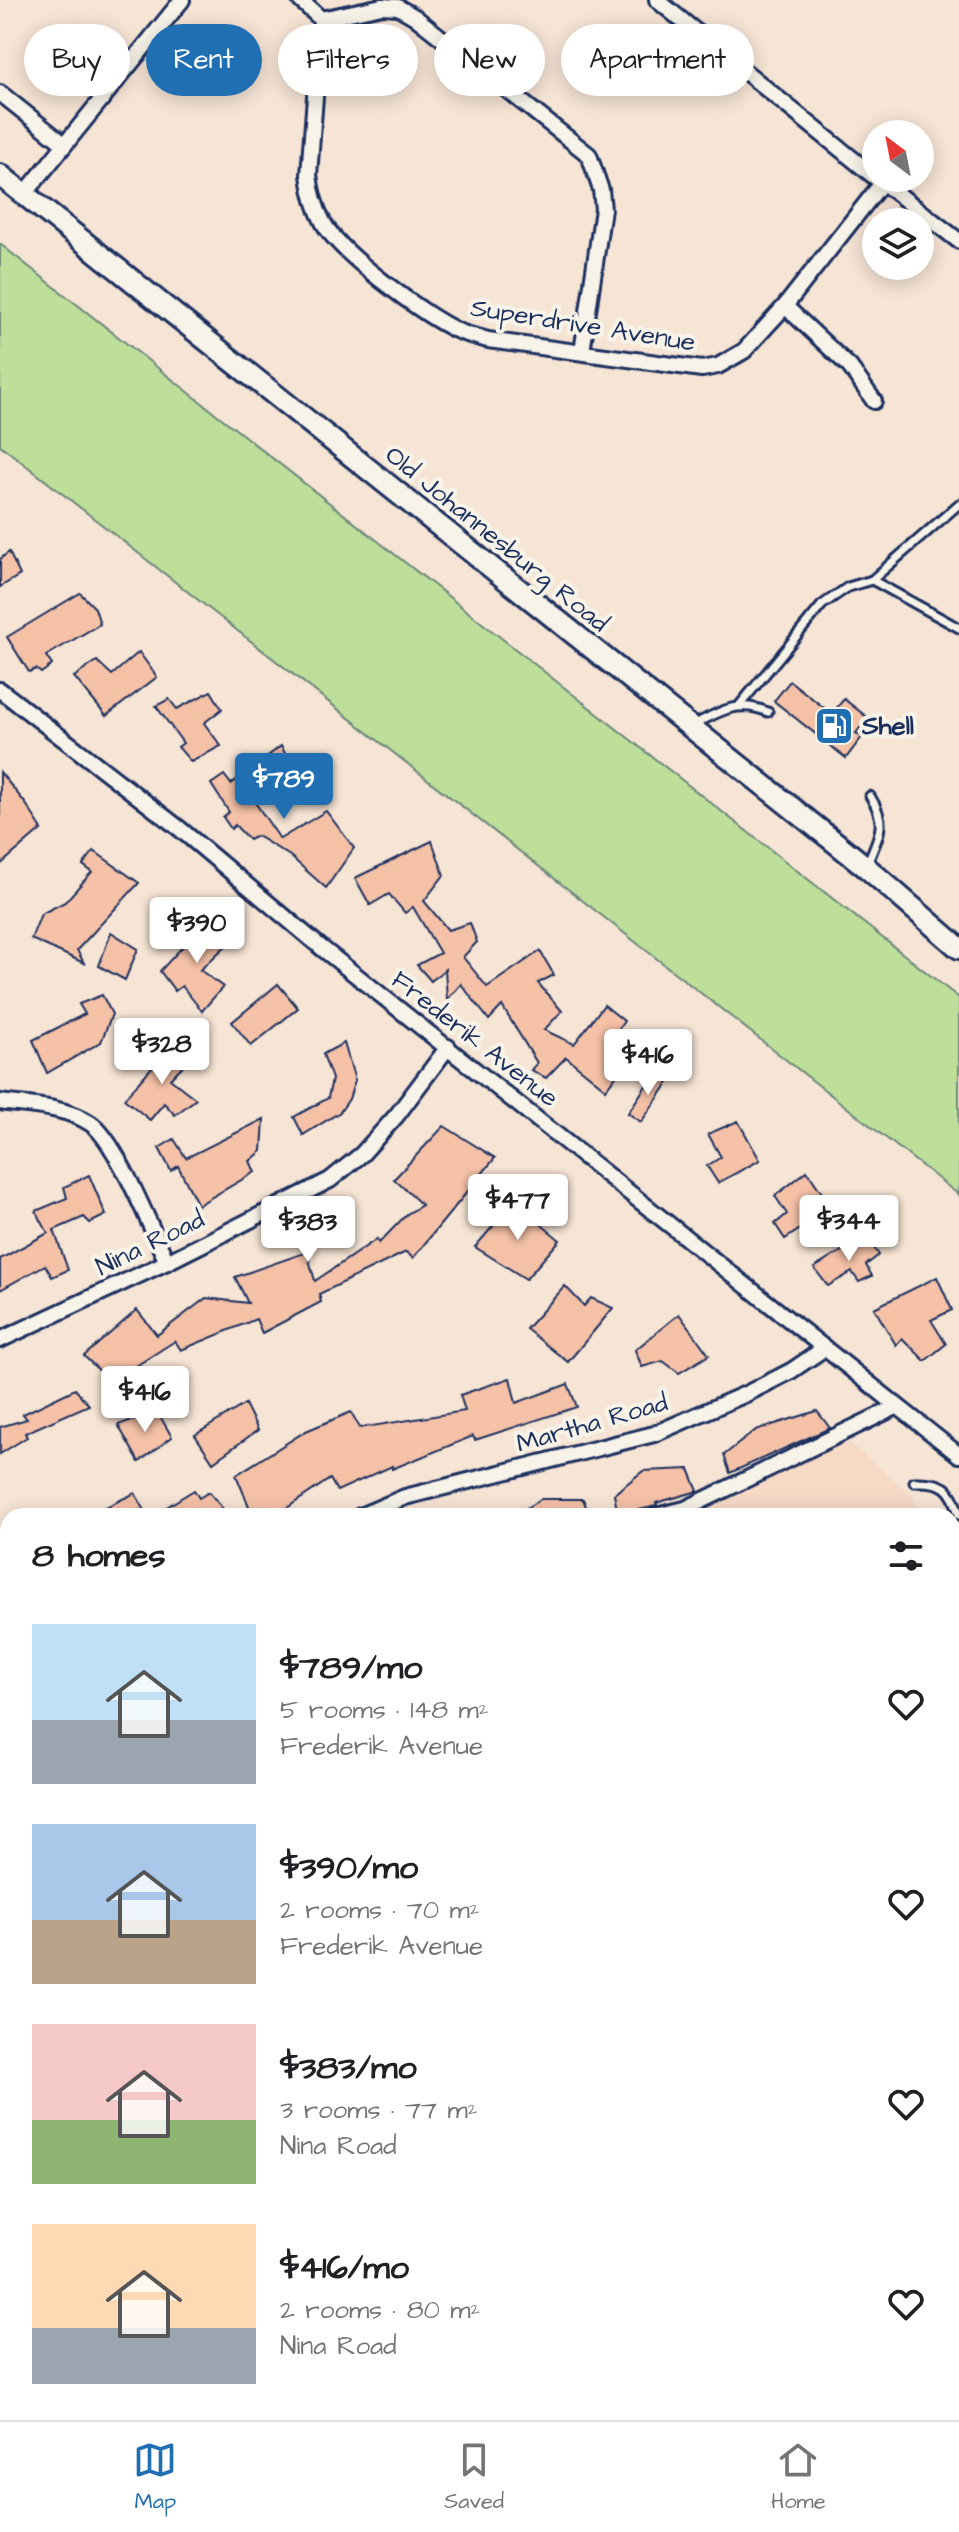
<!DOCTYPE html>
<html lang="en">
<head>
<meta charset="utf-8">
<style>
	:root { --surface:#fff; --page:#f2f2f2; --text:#202124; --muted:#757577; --line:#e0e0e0; --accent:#1f6fb2 }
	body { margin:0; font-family:"Architects Daughter",sans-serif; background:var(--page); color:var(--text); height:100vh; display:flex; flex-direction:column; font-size:30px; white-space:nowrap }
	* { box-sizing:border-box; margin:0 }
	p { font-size:26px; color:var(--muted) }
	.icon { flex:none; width:44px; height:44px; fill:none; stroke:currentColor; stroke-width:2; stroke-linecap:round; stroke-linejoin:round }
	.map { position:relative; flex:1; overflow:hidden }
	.sheet { position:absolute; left:0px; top:1508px; width:960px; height:912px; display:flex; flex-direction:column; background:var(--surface); border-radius:24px 24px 0 0; box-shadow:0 4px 20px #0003 }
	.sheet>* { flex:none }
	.hud { position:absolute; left:24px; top:24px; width:912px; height:72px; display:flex; gap:16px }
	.needle { width:52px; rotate:328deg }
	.tools { position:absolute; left:862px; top:120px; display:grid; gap:16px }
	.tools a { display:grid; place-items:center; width:72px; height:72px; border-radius:50%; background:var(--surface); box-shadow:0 4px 20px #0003; font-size:40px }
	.price { position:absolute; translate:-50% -68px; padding:0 18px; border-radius:8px; background:#fff; color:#222; font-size:26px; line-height:52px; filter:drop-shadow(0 2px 4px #0008) }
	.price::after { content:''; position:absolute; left:50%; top:48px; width:24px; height:18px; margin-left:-12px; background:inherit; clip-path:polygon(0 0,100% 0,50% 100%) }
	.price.current { background:var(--accent); color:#fff }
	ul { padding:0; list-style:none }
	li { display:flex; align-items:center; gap:24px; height:200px; padding:0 32px }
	li span { display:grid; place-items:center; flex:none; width:224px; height:160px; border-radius:0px; color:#555 }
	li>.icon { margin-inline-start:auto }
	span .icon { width:96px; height:96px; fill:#fffc; stroke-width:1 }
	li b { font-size:34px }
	h2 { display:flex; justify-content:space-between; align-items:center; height:96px; padding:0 32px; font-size:34px }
	.pill { padding:0 28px; border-radius:36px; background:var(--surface); box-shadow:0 4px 20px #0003; font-size:28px; line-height:72px }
	.pill.current { background:var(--accent); color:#fff }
	.tabs { display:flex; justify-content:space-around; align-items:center; height:112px; border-top:2px solid var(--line); background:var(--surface); font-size:22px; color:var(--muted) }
	.tabs a { display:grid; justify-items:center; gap:4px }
	.tabs .current { color:var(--accent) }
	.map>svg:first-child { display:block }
</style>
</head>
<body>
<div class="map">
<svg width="959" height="2420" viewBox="0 0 959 2420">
	<rect width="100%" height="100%" fill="#f6e4d4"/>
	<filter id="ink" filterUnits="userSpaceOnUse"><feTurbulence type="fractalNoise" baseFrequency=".0125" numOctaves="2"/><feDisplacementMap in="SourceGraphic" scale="16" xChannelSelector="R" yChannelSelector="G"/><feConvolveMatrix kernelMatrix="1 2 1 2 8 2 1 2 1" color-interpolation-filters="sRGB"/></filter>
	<g filter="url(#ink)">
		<polygon fill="#f6dac6" points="845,1440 913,1495 919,1516 686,1516"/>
		<polygon fill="#bddf99" stroke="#6c877c" stroke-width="2" points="0,244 959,998 959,1195 0,445"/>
		<g fill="#f5c1a7" stroke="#1b2f5e" stroke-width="2">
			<polygon points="9,552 20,575 0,587 0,559"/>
			<polygon points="80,593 95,608 100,624 46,656 52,665 41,673 36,669 29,672 7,637"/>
			<polygon points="139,652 157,677 106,716 74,677 97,661 112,675"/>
			<polygon points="790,681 832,714 844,699 868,718 856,733 862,737 846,758 774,701"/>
			<polygon points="211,691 222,709 204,723 221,746 191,762 178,747 183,743 156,706 169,699 177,709"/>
			<polygon points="281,746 293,768 252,798 280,839 326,811 354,848 326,888 290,856 257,836 249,840 235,825 231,829 223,817 229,812 211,784 224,775 231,784"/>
			<polygon points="0,772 26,804 42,829 0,865"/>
			<polygon points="432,841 444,875 424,901 448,930 470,923 477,942 463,957 487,987 540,951 554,975 538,983 562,1011 544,1030 574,1044 604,1005 624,1021 607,1047 624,1065 606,1089 566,1057 546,1078 531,1070 537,1063 502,1006 489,1020 461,984 447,1000 445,969 431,981 417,965 440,953 413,907 405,913 389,894 370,905 355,878"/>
			<polygon points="94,851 139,883 77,950 84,963 31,939 41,914 65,902 92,872 83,865"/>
			<polygon points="209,918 230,942 200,970 223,987 202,1011 182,986 175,991 160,971"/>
			<polygon points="111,932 138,949 125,980 99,966"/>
			<polygon points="278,984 298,1008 251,1046 232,1022"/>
			<polygon points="102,995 112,1014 101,1042 47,1073 33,1040 85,1014 79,1004"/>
			<polygon points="173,1043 191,1057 170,1079 196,1099 175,1115 164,1103 150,1120 124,1099"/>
			<polygon points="344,1043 355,1080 349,1099 340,1112 303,1135 294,1117 328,1098 332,1079 323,1054"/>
			<polygon points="655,1072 669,1082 641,1122 628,1113"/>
			<polygon points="264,1119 262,1151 250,1161 255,1172 198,1205 178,1166 171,1171 159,1148 174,1139 186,1158"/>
			<polygon points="738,1121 760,1160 718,1183 707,1166 721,1157 708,1134"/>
			<polygon points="444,1126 495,1158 413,1258 406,1252 319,1294 321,1302 262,1333 256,1319 181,1350 175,1341 111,1382 84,1356 137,1310 157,1335 206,1298 248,1303 235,1277 307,1252 315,1281 377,1239 379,1243 407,1214 422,1205 394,1179"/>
			<polygon points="807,1171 832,1208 785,1239 775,1224 787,1214 775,1196"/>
			<polygon points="89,1175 106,1215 90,1223 84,1217 54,1230 68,1270 52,1277 45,1265 0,1290 0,1259 48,1233 36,1211 67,1198 64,1187"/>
			<polygon points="514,1202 560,1240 526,1279 475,1247"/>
			<polygon points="866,1236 879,1255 866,1265 872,1276 859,1282 852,1272 828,1286 814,1268"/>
			<polygon points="937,1277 952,1310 931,1320 946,1344 925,1361 902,1338 896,1345 874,1308"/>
			<polygon points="565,1286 584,1306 591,1298 613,1308 568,1362 526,1329"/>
			<polygon points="679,1314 709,1355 679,1373 663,1361 642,1367 635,1350"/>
			<polygon points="510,1378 516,1403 568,1384 577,1407 475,1440 473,1436 392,1469 392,1466 337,1491 330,1479 275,1516 253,1516 236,1475 306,1431 351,1412 360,1428 465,1411 460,1395"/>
			<polygon points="75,1389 89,1405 25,1433 27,1437 0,1454 0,1427 27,1419 23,1414"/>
			<polygon points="245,1404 258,1430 213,1462 195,1435"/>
			<polygon points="157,1411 172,1437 139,1462 118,1425"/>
			<polygon points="817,1411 830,1428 730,1473 724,1455 756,1430"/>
			<polygon points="689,1469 698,1491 656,1503 657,1505 652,1507 618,1515 614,1494 643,1471"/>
			<polygon points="194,1490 199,1498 209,1492 229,1516 152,1516"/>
			<polygon points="135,1493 144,1509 132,1516 87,1516"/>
			<polygon points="541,1499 583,1499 590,1516 513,1516"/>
		</g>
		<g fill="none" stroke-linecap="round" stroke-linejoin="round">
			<defs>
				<g id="service">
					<polyline points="872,580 959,504"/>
					<polyline points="739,706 822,605 848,587 872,580 959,628"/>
					<path d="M692,726C718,712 738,699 768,712"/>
					<path d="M867,864C879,835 888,824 870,796"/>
					<path d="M914,1482C943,1481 952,1487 959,1515"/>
					<polyline points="952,1600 959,1595"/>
					<polyline points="952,1630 959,1638"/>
					<polyline points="952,1681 959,1675"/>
					<polyline points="0,1936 8,1932"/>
				</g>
				<g id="minor">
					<polyline points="300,0 321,19"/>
					<polyline points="657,0 876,178"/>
					<path d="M321,19L309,175C311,192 315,207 323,222C339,253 425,316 458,331C467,335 478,337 488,340L702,369L718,366L744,351L785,306L882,183"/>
					<polyline points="321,19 382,6 398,7 415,17 589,155 601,190 603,209 582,352"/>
					<polyline points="0,93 64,144"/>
					<polyline points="877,178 959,241"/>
					<polyline points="24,195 182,0"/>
					<polyline points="785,306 850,367 874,401"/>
					<polyline points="0,690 180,829 323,949 959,1455"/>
					<path d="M0,1102C30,1106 63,1106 90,1123C116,1139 152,1231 167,1262"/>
					<polyline points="0,1340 167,1262 330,1180 362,1154 397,1115 448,1047"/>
					<polyline points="360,1516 405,1497 654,1434 748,1393 791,1371 825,1348"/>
					<polyline points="656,1516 685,1509 896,1407"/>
					<polyline points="0,1741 8,1736"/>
					<polyline points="952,2095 959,2092"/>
					<polyline points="28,2420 38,2412"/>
				</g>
				<g id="tertiary">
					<polyline points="952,1703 959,1700"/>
					<polyline points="952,1727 959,1724"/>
					<polyline points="0,2094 8,2090"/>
				</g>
				<polyline id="secondary" points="0,175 866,867 959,948"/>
			</defs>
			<use href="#service" stroke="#1b2f5e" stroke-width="13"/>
			<use href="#minor" stroke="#1b2f5e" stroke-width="20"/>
			<use href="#tertiary" stroke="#1b2f5e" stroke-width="24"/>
			<use href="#secondary" stroke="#1b2f5e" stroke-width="26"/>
			<use href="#service" stroke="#f7f3e8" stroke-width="7"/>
			<use href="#minor" stroke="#f7f3e8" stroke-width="14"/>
			<use href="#tertiary" stroke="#f7f3e8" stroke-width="18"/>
			<use href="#secondary" stroke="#f7f3e8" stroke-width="20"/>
		</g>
	</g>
	<defs>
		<symbol id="fuel-square" viewBox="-11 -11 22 22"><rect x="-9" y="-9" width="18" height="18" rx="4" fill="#1f6fb2" stroke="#f7f3e8"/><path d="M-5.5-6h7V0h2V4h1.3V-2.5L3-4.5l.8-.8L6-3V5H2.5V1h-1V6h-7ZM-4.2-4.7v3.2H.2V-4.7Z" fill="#fff"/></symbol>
	</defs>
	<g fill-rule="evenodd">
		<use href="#fuel-square" x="812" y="704" width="44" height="44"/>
	</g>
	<g text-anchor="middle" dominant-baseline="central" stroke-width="8" stroke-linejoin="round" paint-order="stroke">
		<g font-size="26" fill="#1b2f5e" stroke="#f7f3e8">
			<text transform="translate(583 325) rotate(9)">Superdrive Avenue</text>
			<text transform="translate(497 539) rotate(39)">Old Johannesburg Road</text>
			<text transform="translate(475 1039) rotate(38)">Frederik Avenue</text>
			<text transform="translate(150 1243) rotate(-26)">Nina Road</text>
			<text transform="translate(592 1423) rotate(-16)">Martha Road</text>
		</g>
		<g font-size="26" font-weight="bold" fill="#1b2f5e" stroke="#f7f3e8" text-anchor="start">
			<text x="862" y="726">Shell</text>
		</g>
	</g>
</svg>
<div class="tools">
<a><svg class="needle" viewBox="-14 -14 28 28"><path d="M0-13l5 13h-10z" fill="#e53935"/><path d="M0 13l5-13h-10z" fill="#757577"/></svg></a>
<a><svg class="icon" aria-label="layers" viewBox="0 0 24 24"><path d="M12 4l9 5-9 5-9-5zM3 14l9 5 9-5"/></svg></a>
</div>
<b class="price current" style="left:284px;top:821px">$789</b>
<b class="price" style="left:197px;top:965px">$390</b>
<b class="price" style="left:162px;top:1086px">$328</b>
<b class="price" style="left:648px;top:1097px">$416</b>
<b class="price" style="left:518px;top:1242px">$477</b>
<b class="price" style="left:849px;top:1263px">$344</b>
<b class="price" style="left:308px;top:1264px">$383</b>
<b class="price" style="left:145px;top:1434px">$416</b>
<div class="hud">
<a class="pill">Buy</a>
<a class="pill current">Rent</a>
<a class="pill">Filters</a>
<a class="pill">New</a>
<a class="pill">Apartment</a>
</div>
<section class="sheet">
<h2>8 homes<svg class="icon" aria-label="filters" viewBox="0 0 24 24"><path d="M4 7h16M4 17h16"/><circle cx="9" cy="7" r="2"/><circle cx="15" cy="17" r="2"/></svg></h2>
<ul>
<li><span style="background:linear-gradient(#bfe0f5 60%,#9aa5b1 0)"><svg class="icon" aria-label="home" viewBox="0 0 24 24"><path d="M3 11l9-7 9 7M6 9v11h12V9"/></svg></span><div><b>$789/mo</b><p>5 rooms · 148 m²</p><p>Frederik Avenue</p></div><svg class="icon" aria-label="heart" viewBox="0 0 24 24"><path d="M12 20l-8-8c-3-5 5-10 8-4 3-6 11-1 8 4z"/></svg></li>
<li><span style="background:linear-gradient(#a9c7e8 60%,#b9a48a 0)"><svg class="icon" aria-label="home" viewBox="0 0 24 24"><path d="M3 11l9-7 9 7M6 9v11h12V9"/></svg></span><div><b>$390/mo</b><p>2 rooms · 70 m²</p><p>Frederik Avenue</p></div><svg class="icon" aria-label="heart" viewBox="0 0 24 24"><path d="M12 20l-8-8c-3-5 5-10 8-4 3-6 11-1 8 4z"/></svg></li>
<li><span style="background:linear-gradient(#f6c9c9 60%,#8fb573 0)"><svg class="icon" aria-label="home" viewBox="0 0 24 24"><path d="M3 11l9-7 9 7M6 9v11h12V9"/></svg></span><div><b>$383/mo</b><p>3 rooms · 77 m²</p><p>Nina Road</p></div><svg class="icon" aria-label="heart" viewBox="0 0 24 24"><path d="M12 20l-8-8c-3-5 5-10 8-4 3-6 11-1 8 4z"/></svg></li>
<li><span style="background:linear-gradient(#ffd9b3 65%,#9aa5b1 0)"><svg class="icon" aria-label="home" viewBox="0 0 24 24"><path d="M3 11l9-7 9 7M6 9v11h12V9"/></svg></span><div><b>$416/mo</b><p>2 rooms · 80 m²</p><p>Nina Road</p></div><svg class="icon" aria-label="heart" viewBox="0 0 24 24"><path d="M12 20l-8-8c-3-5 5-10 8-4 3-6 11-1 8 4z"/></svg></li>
</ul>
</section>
</div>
<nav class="tabs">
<a class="current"><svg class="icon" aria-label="map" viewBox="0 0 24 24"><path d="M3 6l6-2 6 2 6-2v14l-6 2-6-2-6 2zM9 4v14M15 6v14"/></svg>Map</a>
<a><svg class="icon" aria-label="saved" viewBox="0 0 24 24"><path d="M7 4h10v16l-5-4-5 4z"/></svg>Saved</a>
<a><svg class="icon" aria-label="home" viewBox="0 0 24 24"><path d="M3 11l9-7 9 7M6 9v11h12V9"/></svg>Home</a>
</nav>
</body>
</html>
